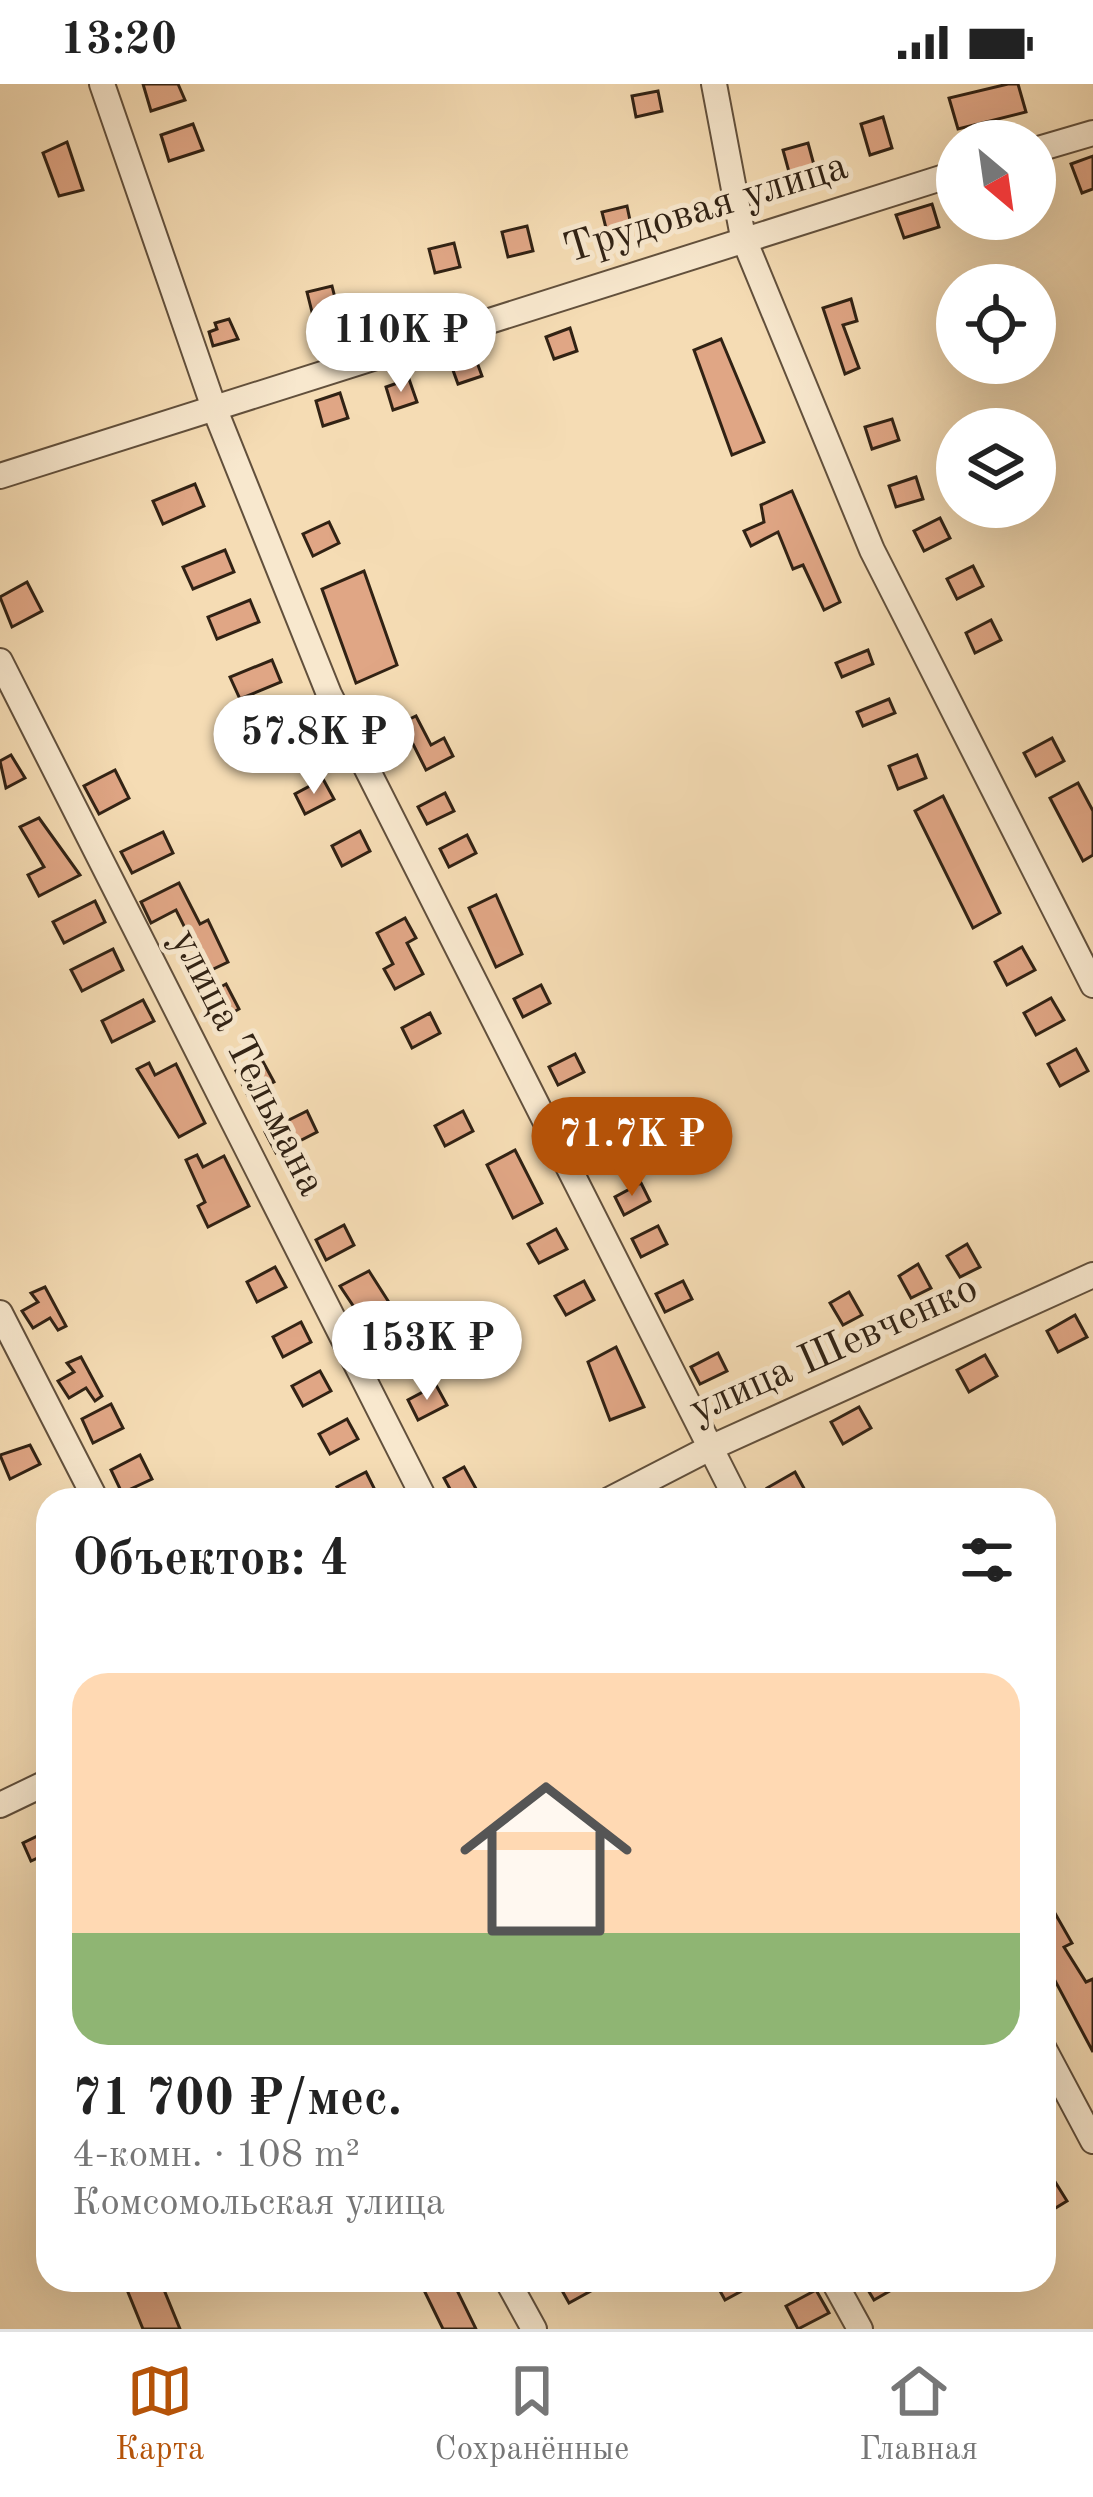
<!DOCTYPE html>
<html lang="ru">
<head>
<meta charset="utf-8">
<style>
	:root { --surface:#fff; --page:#f6f6f6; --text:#222; --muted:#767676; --line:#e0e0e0; --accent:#b45309 }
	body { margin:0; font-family:"Old Standard TT",serif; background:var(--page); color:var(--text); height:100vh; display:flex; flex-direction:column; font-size:45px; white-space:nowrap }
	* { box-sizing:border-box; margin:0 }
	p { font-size:39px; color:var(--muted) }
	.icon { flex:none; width:66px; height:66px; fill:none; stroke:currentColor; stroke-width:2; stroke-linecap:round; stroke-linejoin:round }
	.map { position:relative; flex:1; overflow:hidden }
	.details { position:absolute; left:36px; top:1404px; width:1020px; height:804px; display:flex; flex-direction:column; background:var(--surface); border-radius:36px; box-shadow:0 12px 48px #0002 }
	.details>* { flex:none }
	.needle { width:78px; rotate:151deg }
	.tools { position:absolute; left:936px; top:36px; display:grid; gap:24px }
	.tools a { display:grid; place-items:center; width:120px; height:120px; border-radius:50%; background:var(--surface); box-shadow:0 12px 48px #0002; font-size:60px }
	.price { position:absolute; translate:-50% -102px; padding:0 27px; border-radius:42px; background:#fff; color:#222; font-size:39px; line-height:78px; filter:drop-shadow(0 3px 6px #0008) }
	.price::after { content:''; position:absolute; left:50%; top:72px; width:36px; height:27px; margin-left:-18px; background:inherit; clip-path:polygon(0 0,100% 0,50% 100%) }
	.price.current { background:var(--accent); color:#fff }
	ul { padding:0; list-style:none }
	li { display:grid; align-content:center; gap:24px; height:636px; padding:0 36px }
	li span { display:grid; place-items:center; height:372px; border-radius:36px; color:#555 }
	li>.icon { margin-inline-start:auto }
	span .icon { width:216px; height:216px; fill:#fffc; stroke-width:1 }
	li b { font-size:51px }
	h2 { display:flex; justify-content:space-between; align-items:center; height:144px; padding:0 36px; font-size:51px }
	.status { display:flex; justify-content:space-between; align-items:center; height:84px; padding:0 60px; background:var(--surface); direction:ltr }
	.status svg { height:33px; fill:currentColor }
	.tabs { display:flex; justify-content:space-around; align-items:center; height:168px; border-top:3px solid var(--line); background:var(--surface); font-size:33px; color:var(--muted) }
	.tabs a { display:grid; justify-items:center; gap:6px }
	.tabs .current { color:var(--accent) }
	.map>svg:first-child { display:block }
</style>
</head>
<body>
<div class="status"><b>13:20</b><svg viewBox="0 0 49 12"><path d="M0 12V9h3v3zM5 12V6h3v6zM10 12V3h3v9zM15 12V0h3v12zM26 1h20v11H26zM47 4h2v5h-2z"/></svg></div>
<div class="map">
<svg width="1093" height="2245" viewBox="0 0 1093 2245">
	<rect width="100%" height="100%" fill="#f5dcb4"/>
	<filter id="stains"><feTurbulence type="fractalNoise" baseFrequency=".00167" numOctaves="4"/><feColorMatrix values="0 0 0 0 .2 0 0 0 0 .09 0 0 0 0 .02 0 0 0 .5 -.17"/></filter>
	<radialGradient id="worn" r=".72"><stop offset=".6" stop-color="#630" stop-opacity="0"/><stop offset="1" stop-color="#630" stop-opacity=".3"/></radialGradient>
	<g fill="#e0a685" stroke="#312214" stroke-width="3">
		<polygon points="143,0 178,0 185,16 151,27"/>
		<polygon points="1008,0 1018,0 1026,28 958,45 949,14"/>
		<polygon points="658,7 662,27 636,33 632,12"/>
		<polygon points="883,33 892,64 870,71 861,40"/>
		<polygon points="193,40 203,66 169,77 161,51"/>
		<polygon points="67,58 83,106 59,112 43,69"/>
		<polygon points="808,59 814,81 789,88 783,66"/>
		<polygon points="1093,72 1093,105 1082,109 1071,80"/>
		<polygon points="932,120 939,143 904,154 896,131"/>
		<polygon points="627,122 632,146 608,152 602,128"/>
		<polygon points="527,142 533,167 508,173 502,148"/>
		<polygon points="454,159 460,183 435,189 429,165"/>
		<polygon points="332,202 338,226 313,232 307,208"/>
		<polygon points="851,215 857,237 843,241 859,284 845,290 823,224"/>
		<polygon points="229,235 238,255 213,262 209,248 217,245 215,239"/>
		<polygon points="570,244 577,267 554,275 546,253"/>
		<polygon points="721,255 764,358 732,371 694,266"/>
		<polygon points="474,270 482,292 458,300 450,278"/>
		<polygon points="409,295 417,318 393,326 386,303"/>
		<polygon points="340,309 348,334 323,342 316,317"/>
		<polygon points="892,335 899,356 872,365 865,343"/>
		<polygon points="916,393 923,415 896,423 889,402"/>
		<polygon points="195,400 204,422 163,440 153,417"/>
		<polygon points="792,407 840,518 824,526 803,481 793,485 778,448 751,462 744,447 764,438 761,421"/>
		<polygon points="940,434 950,454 924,467 914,447"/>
		<polygon points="329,438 339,459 313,472 303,450"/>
		<polygon points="225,466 234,488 193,505 183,483"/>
		<polygon points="973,482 983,502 957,515 947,495"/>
		<polygon points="364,487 397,581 356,599 322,505"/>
		<polygon points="27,498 42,527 12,543 0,513"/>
		<polygon points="250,516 259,538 217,555 208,533"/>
		<polygon points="991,536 1001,556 975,569 966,549"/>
		<polygon points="868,566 873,580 842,593 836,579"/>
		<polygon points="272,576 281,598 240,615 230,593"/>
		<polygon points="889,615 895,629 863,642 857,628"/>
		<polygon points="416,632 431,661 444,654 453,672 426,686 411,656 398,663 389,645"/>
		<polygon points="308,641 318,661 290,676 280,656"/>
		<polygon points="1052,654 1064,677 1036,692 1024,669"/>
		<polygon points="11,671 25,694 6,704 0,677"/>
		<polygon points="917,671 926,694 898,705 889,682"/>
		<polygon points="115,686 129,714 99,730 84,702"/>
		<polygon points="323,695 334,715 305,730 295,710"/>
		<polygon points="1078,699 1093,727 1093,771 1083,777 1050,714"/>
		<polygon points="445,709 454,727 427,740 418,723"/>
		<polygon points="943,712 1000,829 973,844 915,727"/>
		<polygon points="39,734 80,791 39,812 28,791 44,783 20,743"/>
		<polygon points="360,747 370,767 342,782 332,762"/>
		<polygon points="163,748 173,769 132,789 121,768"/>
		<polygon points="467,751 476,769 449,783 440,765"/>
		<polygon points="179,799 200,840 208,836 228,878 207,888 176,826 151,839 141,818"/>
		<polygon points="496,811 522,870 496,883 469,824"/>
		<polygon points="95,817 105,838 64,859 53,838"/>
		<polygon points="405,834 416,854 407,859 423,890 395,905 384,885 393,880 377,849"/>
		<polygon points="1022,863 1035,886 1007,901 995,878"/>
		<polygon points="113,865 123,886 82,907 71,886"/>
		<polygon points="226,900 239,925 214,939 201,914"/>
		<polygon points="541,901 550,919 523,933 514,915"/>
		<polygon points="1051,914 1064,936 1036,951 1024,929"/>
		<polygon points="143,916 154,937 112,958 102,937"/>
		<polygon points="430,929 440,949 412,964 402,944"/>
		<polygon points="1076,965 1088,987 1060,1002 1048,980"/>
		<polygon points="575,970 584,988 558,1001 549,983"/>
		<polygon points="261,974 274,998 248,1012 236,987"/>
		<polygon points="149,979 155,991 176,980 205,1039 179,1053 137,985"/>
		<polygon points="307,1027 317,1048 276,1069 265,1048"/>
		<polygon points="463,1027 473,1047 445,1062 435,1042"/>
		<polygon points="616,1053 625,1071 598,1084 589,1067"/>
		<polygon points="515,1066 542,1119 513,1134 487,1081"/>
		<polygon points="197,1071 203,1083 224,1072 249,1122 208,1143 198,1122 205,1118 186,1076"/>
		<polygon points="641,1099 650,1117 624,1131 615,1113"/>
		<polygon points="344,1141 354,1161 326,1176 316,1156"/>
		<polygon points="658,1142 667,1160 641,1173 632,1155"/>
		<polygon points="556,1145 567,1165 539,1179 528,1160"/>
		<polygon points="967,1160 980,1183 960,1193 947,1172"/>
		<polygon points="918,1180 931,1204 911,1214 899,1192"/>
		<polygon points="275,1183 286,1203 257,1218 247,1198"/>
		<polygon points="369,1187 404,1242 376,1256 340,1202"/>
		<polygon points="584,1197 594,1216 566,1231 555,1212"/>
		<polygon points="683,1197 692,1215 665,1228 656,1210"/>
		<polygon points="45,1203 66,1242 58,1246 50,1234 33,1244 22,1227 38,1218 31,1209"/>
		<polygon points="849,1208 862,1231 843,1241 830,1219"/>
		<polygon points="1075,1231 1087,1253 1058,1268 1047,1247"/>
		<polygon points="301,1238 311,1258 283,1273 273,1253"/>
		<polygon points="616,1263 644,1323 610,1336 588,1278"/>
		<polygon points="718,1269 727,1287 700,1300 691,1283"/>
		<polygon points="985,1271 997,1292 969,1308 957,1286"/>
		<polygon points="81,1273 102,1312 95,1317 86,1304 69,1314 58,1297 74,1288 67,1279"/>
		<polygon points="320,1287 331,1307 303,1322 292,1302"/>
		<polygon points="436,1301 447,1321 418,1336 408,1316"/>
		<polygon points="111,1320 123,1344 93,1359 82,1335"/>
		<polygon points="859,1323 871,1344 843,1360 831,1338"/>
		<polygon points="347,1335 358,1355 330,1370 319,1350"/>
		<polygon points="30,1361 40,1380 10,1395 0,1371"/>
		<polygon points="140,1371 152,1395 122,1409 111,1386"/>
		<polygon points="464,1383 480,1412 473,1416 456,1416 444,1394"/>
		<polygon points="366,1388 376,1408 344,1416 337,1403"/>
		<polygon points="795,1388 807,1410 773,1416 767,1404"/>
		<polygon points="48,1747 48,1769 31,1777 23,1759"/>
		<polygon points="1044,1810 1072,1859 1064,1863 1086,1898 1093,1895 1093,1968 1044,1876"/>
		<polygon points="1044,2080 1067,2117 1044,2131"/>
		<polygon points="123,2196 160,2196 180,2245 143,2245"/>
		<polygon points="419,2196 452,2196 476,2245 443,2245"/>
		<polygon points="575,2196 611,2196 569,2219 560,2203"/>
		<polygon points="714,2196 762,2196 725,2216"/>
		<polygon points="862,2196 909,2196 874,2216"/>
		<polygon points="816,2206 829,2229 798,2245 786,2222"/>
	</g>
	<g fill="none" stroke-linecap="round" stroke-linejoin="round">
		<defs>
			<g id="minor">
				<polyline points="102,0 213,321 329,610 737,1416"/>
				<polyline points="714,0 743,153 872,466 1093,901"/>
				<polyline points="1035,66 1093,49"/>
				<polyline points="0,392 957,89"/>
				<polyline points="0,577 425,1416"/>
				<polyline points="0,1229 96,1416"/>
				<polyline points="609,1416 708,1365 1093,1191"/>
				<polyline points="0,1721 48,1698"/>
				<polyline points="1044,1965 1093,2057"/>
				<polyline points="507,2196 534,2245"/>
				<polyline points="833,2196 860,2245"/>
			</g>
		</defs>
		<use href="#minor" stroke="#62503c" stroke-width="28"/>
		<use href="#minor" stroke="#f8e8ce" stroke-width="24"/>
	</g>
	<g text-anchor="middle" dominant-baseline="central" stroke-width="10" stroke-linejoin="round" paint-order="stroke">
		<g font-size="42" fill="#312214" stroke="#f8e8ce">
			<text transform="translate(706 125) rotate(-17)">Трудовая улица</text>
			<text transform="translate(247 979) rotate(63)">улица Тельмана</text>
			<text transform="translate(834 1266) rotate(-24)">улица Шевченко</text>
		</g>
	</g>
	<rect width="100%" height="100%" filter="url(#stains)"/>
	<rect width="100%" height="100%" fill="url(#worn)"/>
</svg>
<div class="tools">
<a><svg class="needle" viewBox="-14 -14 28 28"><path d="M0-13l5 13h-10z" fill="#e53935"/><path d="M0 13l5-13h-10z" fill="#767676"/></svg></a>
<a><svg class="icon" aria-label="locate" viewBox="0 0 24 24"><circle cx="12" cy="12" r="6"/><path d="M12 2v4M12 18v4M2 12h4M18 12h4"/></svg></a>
<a><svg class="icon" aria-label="layers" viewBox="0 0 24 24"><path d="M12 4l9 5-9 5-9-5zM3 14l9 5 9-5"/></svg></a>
</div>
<b class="price" style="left:401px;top:311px">110K ₽</b>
<b class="price" style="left:314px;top:713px">57.8K ₽</b>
<b class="price current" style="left:632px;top:1115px">71.7K ₽</b>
<b class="price" style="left:427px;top:1319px">153K ₽</b>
<section class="details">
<h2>Объектов: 4<svg class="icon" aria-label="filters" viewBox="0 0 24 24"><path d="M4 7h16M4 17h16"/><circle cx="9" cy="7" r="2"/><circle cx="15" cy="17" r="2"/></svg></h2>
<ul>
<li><span style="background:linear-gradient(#ffd9b3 70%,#8fb573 0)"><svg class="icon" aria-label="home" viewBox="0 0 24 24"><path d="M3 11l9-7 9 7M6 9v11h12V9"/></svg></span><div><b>71 700 ₽/мес.</b><p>4-комн. · 108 m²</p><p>Комсомольская улица</p></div></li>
</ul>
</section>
</div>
<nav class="tabs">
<a class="current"><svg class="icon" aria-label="map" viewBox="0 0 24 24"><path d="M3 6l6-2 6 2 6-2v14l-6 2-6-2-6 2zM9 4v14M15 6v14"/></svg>Карта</a>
<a><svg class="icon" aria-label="saved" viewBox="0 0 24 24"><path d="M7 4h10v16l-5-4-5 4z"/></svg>Сохранённые</a>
<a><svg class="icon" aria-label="home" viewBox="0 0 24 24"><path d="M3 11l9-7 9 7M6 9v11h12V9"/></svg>Главная</a>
</nav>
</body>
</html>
